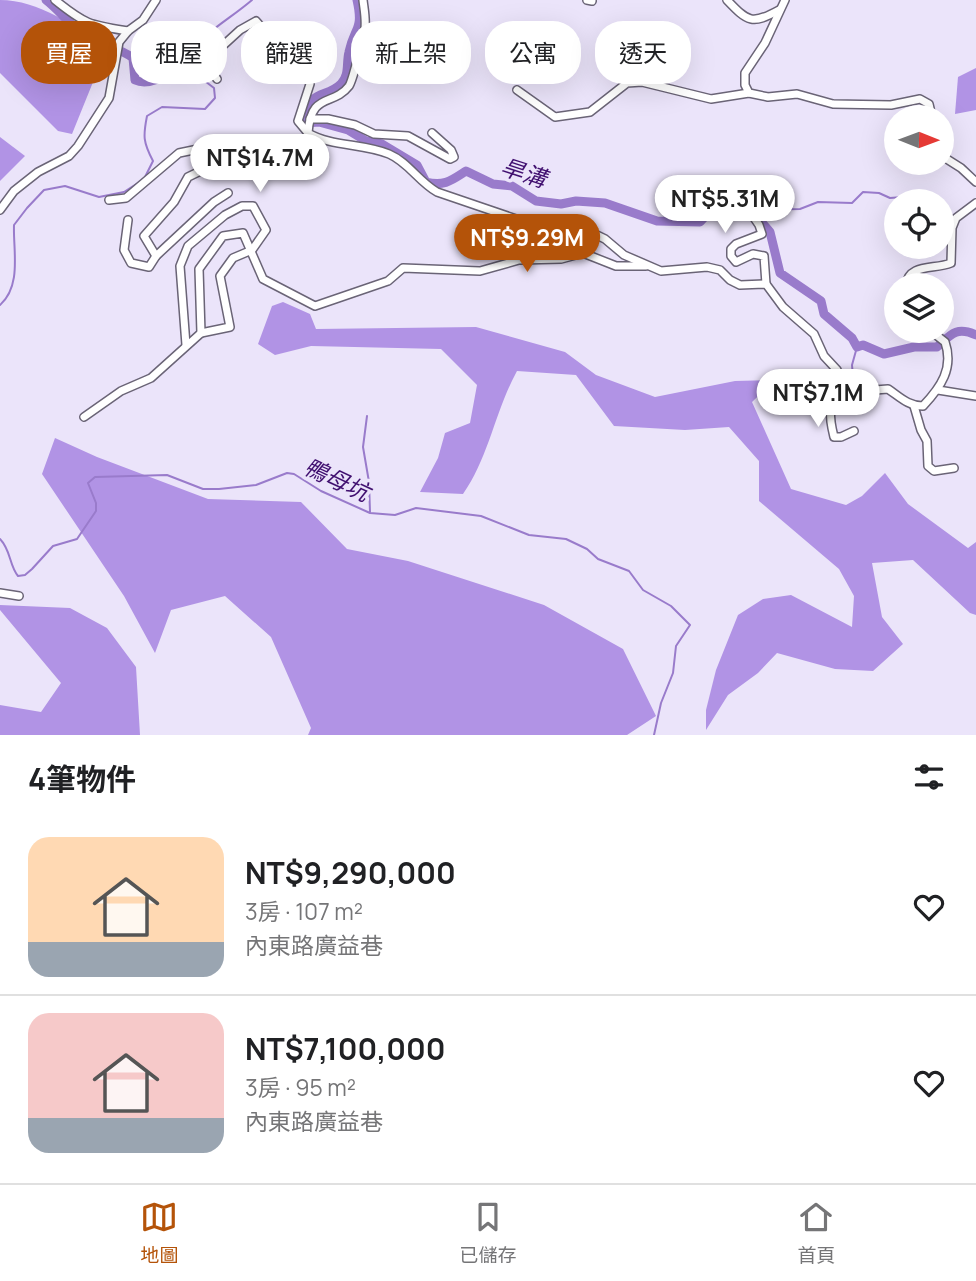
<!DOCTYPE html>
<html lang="zh-TW">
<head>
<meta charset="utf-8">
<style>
	:root { --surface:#fff; --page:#f6f6f6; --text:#202124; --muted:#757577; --line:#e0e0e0; --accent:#b45309 }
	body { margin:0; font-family:Manrope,"Noto Sans TC",sans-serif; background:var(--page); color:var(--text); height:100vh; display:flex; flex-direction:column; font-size:26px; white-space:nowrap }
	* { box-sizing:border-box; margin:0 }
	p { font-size:23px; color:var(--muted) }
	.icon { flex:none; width:38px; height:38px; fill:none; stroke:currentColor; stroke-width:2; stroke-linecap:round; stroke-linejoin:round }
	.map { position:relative; height:735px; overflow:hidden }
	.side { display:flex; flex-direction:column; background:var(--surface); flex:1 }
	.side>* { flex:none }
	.hud { position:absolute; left:21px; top:21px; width:934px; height:63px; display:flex; gap:14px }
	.needle { width:46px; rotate:91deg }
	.buttons { position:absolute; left:884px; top:105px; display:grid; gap:14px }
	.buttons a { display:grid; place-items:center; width:70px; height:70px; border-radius:50%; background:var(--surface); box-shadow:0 7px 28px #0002; font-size:35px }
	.price { position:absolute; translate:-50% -60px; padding:0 16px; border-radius:24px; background:#fff; color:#222; font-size:23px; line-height:46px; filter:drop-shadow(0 2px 4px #0008) }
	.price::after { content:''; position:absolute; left:50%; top:42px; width:21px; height:16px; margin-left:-10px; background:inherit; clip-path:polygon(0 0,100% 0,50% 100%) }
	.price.selected { background:var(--accent); color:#fff }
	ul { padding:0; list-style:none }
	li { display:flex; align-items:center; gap:21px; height:175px; padding:0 28px }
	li+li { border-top:2px solid var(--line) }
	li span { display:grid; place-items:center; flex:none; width:196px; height:140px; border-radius:21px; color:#555 }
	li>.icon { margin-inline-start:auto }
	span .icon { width:84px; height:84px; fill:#fffc; stroke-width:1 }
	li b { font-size:30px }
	h2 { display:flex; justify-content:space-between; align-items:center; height:84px; padding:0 28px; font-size:30px }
	.tag { padding:0 24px; border-radius:28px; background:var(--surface); box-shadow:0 7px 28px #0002; font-size:24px; line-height:63px }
	.tag.selected { background:var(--accent); color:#fff }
	.menu { display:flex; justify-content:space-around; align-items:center; height:98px; border-top:2px solid var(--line); background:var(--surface); font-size:19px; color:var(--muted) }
	.menu a { display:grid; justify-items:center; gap:4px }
	.menu .selected { color:var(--accent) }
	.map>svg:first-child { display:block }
</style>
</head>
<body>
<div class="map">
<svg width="976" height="735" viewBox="0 0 976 735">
	<rect width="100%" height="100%" fill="#ebe4fa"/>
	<g fill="#b193e5">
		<path d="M0,0C39,0 74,27 108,45L72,134L58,131L0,73Z"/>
		<polygon points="976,68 976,110 955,114 958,77"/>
		<polygon points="0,137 25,156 0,181"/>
		<path d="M283,302L310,314L316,329L476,327L565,352L596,375L655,397L735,381L775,380L752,402L791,489L846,505L862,496L885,473L908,504L968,548L976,542V615L970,613L913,560L872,563L882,617L903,644L873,671L835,669L777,653L758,673L728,695L706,730V710L716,670L738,615L763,599L791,595L852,627L854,596L839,569L759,501V461L729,427L685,430L614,426L576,375L517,371C495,411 489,457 463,494L420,492L438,458L445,433L470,423L477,385L441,349L311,346L275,355L258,344L272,306Z"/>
		<polygon points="55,438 97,457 208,499 301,502 347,549 408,561 544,605 623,649 656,716 627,735 308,735 311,728 271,637 225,596 171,610 155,653 124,596 42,474"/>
		<polygon points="0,605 70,608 107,628 136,667 140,735 0,735 0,705 41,712 61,683 0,610"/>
	</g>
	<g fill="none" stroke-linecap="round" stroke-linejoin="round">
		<g stroke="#997bcb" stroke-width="2">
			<polyline points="752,210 800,209 818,202 852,203 863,192 879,193 890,198 915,196"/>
			<path d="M0,305C22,286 13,250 14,225L27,208L44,190L65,186L99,197L124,192L144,179L153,161C143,142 143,136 147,116L162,107L205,109L215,98L214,88L193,72L187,58C203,32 229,20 252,0"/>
			<polyline points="854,389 852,365 857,347"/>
			<polyline points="367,416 363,447 369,482 370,512"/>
			<path d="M0,539C11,550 9,565 18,576L25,575L32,569L53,546L77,539L96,511V503L88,483L95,477L167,475L203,489H219L256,485L287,473L294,474L321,491L370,513L395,515L416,508L481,516L529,535L566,539L587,549L598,559L629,571L643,590L671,606L690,625L676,646L673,673L661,703L654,735"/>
		</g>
		<g stroke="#997bcb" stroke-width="9">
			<path d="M46,0C59,10 70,25 83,34C98,45 117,46 133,58L135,80C152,88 173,70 188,62"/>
			<path d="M357,0C364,31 354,27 349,52C346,64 350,74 341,84C326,99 310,88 304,119L306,123L319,122L348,130L366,141L382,144L417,165L426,182C444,187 452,180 466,171L493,184L512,186L536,201L561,204L576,201L605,203L657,221L700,222L713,208L751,210L770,232L780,273L821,301L824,314L852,338L857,347L863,345L884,354L914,347H937C951,334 957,326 976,335"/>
		</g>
		<defs>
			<g id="minor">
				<path d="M55,0C86,25 90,25 128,31"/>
				<path d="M363,0C364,9 366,18 365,28C363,37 353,80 349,86C333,107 311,91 308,133C332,147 363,143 389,154C408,162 419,182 437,192L522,221L560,220L574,224L605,239L624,255L661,271L707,267L720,270L730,280L740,285L766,284L783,307L814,334L824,356L837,370L844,389L861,398L875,390L888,389C900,397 908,406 923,406C941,387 954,368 945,342L931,331"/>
				<polyline points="587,0 592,1"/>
				<path d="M727,0C748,22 752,25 779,10"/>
				<polyline points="785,0 765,43 745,73 745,85 749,93 768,97 797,94 833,104 891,105 920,99 929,104 932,117"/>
				<polyline points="217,79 211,71 217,51 240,30 256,21 282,51 308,64 310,84 298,121 308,133"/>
				<polyline points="517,90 555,117 590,112 627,83 642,82 711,99 749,93"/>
				<polyline points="310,119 328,119 355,125 374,134 408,136 450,159 454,157 451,150 432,133"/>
				<polyline points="942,156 961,168 976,182"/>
				<polyline points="755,182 747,190 748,209 759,225 762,234 736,244 731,249 731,256 736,262 753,254 764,256 766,284"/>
				<polyline points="109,200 126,198 179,153 203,148 216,148 219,162 188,177 174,202 144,236 156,256 214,202 228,193"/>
				<polyline points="0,210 14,191 38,172 69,156 78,146 109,98 119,42 128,31 143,20 156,0"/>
				<polyline points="128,220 124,250 131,263 149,267 156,256"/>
				<path d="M906,285C909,263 934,270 951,263L952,228L956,218L976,203"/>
				<polyline points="186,345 180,266 188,246 225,215 242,206 253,206 266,230 252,250 233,258 220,276 230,327 201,333"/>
				<path d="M844,389C827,403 829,417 834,437H841L854,431"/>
				<polyline points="938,390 976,396"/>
				<polyline points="914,406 921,430 927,441 928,466 934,471 954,468"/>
				<polyline points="84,417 121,391 151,378 201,333 199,269 223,236 243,233 263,279 315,306 388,281 403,268 480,271 519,260 561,259 583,253 616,266 646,266"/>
				<polyline points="0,593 19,596"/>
			</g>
		</defs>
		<use href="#minor" stroke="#6a6476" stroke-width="10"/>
		<use href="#minor" stroke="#fff" stroke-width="7"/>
	</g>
	<g text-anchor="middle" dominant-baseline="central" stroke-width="7" stroke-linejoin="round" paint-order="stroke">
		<g font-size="23" font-style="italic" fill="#411070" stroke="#ebe4fa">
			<text transform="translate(524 172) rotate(18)">旱溝</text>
			<text transform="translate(337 479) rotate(25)">鴨母坑</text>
		</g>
	</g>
</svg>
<div class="buttons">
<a><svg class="needle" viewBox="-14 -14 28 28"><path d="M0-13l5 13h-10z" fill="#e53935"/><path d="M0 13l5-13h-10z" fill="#757577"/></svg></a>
<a><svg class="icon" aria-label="locate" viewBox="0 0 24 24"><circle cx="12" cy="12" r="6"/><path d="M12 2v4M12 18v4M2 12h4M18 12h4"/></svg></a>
<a><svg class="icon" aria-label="layers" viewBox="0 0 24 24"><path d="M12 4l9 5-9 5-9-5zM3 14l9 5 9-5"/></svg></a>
</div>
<b class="price" style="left:260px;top:194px">NT$14.7M</b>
<b class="price" style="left:725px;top:235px">NT$5.31M</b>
<b class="price selected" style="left:527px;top:274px">NT$9.29M</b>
<b class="price" style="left:818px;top:429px">NT$7.1M</b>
<div class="hud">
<a class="tag selected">買屋</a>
<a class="tag">租屋</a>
<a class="tag">篩選</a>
<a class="tag">新上架</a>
<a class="tag">公寓</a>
<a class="tag">透天</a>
</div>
</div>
<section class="side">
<h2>4筆物件<svg class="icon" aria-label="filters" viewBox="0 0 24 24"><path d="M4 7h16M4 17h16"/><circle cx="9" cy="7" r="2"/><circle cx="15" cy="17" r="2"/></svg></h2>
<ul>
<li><span style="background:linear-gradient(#ffd9b3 75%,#9aa5b1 0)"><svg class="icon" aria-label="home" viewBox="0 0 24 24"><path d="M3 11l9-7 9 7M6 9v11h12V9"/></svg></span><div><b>NT$9,290,000</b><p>3房 · 107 m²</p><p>內東路廣益巷</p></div><svg class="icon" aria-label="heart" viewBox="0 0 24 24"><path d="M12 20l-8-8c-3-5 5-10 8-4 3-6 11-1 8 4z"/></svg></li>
<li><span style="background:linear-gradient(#f6c9c9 75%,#9aa5b1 0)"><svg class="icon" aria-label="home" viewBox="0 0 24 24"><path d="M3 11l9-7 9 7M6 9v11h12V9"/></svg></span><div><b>NT$7,100,000</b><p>3房 · 95 m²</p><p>內東路廣益巷</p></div><svg class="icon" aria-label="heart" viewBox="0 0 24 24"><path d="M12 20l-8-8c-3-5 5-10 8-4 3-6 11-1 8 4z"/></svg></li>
</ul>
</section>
<nav class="menu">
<a class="selected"><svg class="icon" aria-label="map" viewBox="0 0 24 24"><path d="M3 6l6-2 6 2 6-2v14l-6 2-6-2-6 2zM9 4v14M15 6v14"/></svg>地圖</a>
<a><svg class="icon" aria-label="saved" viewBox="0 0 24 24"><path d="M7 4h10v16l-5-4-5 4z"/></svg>已儲存</a>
<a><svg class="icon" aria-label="home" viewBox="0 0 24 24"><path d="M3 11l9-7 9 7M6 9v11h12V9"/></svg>首頁</a>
</nav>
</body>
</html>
